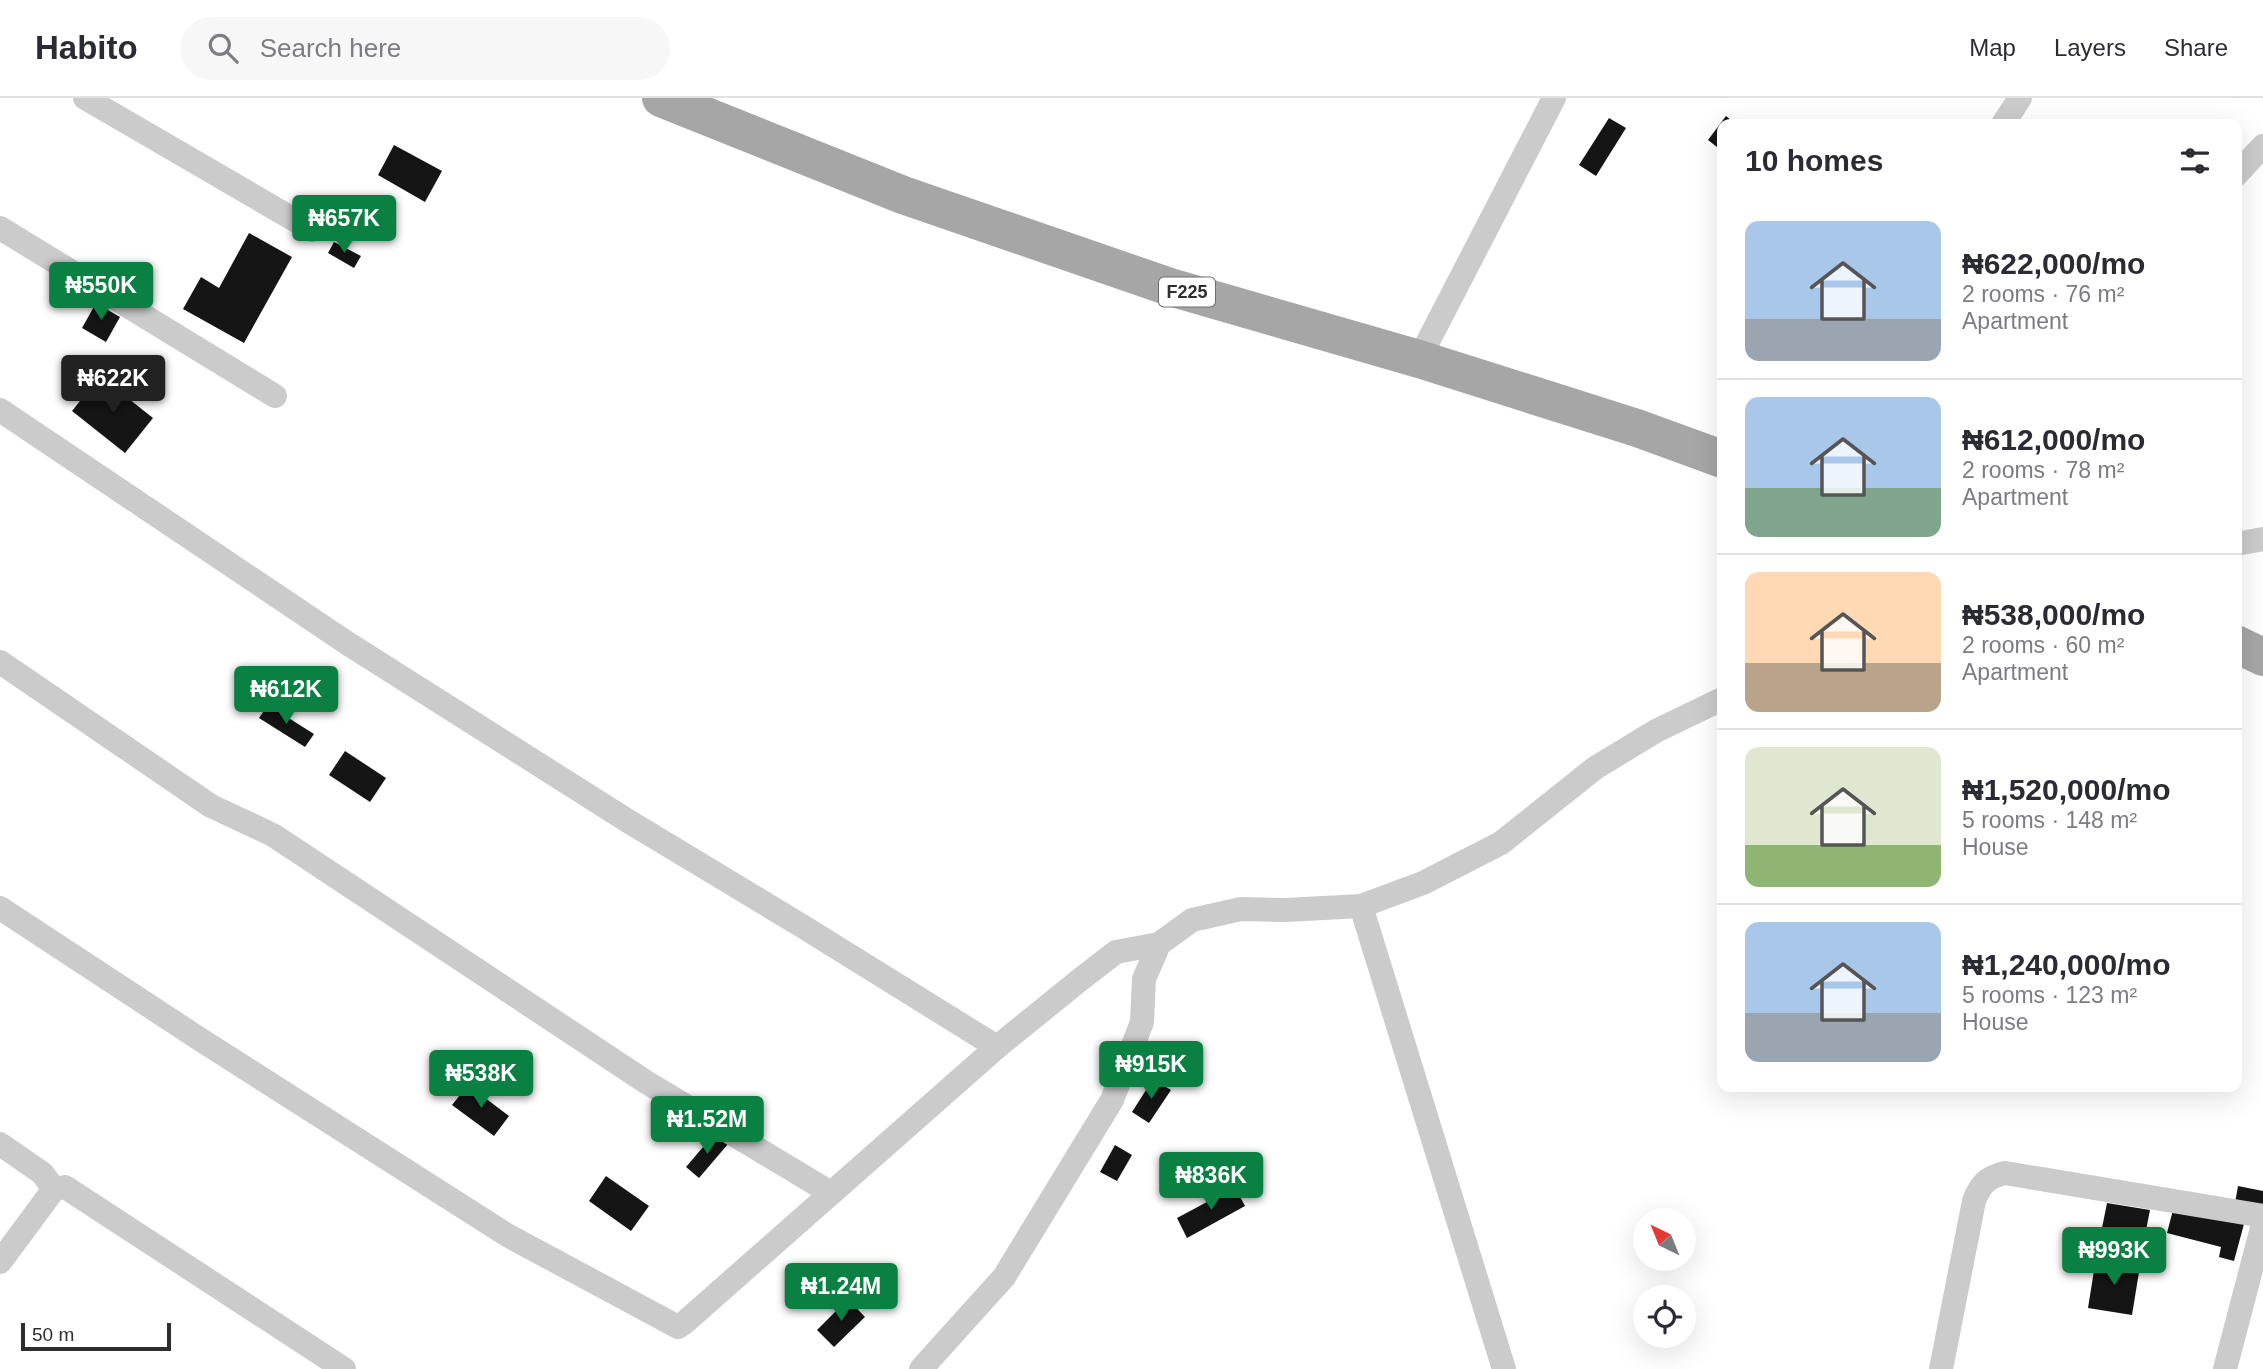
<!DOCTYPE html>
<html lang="en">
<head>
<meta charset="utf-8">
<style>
	:root { --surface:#fff; --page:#f7f7f7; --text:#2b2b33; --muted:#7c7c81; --line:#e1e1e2; --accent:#0b8043 }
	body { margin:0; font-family:Arial,sans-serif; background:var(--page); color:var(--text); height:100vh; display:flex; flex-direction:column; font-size:26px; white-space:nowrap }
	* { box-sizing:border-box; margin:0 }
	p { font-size:23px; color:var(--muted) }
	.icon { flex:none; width:38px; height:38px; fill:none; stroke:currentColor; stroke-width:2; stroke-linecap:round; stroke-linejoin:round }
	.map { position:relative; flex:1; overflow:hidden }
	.sheet { position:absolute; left:1717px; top:21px; width:525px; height:973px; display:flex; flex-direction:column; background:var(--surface); border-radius:14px; box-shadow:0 7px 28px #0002 }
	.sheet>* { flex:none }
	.needle { width:46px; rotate:317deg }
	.fabs { position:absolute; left:1633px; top:1110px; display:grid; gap:14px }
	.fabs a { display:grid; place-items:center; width:63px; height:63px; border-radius:50%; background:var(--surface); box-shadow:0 7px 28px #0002; font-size:35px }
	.scale { position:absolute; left:21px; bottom:18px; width:150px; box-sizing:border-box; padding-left:7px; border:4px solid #2e2e2e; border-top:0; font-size:19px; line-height:24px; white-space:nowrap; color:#2e2e2e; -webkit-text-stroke:5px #fff; paint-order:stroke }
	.price { position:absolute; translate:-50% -60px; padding:0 16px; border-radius:7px; background:var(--accent); color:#fff; font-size:23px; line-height:46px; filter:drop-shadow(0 2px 4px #0008) }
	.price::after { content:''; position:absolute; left:50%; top:42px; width:21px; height:16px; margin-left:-10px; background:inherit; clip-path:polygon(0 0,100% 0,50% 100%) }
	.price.selected { background:#222; color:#fff }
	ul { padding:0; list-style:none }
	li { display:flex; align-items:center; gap:21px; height:175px; padding:0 28px }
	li+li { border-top:2px solid var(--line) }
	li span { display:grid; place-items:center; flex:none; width:196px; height:140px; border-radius:14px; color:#555 }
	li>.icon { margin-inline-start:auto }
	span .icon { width:84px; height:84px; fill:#fffc; stroke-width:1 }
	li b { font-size:30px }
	h2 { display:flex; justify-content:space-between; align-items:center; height:84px; padding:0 28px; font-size:30px }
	header { display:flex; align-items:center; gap:42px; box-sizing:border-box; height:98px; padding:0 35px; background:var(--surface); border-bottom:2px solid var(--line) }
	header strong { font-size:33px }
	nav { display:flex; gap:38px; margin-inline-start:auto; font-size:24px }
	.search { width:490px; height:63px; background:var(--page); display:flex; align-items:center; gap:18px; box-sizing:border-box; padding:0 24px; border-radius:38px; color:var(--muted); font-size:26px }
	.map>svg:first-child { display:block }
</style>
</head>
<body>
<header>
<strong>Habito</strong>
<div class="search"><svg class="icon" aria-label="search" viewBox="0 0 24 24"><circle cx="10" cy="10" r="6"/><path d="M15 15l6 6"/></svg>Search here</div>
<nav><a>Map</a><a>Layers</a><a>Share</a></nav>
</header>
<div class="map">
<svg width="2263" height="1271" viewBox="0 0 2263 1271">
	<rect width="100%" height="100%" fill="#fff"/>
	<g fill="#151515">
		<polygon points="1726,18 1736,26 1722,26 1722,53 1708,42"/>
		<polygon points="1609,20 1626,30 1596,78 1579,67"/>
		<polygon points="394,47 442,73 425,104 378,77"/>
		<polygon points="249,135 292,159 244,245 183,211 201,179 219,190"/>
		<polygon points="334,144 361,158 354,170 328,155"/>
		<polygon points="96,205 120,219 106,244 82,230"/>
		<polygon points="100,278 153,320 125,355 72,313"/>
		<polygon points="268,607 314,636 305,649 259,620"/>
		<polygon points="345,653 386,680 370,704 329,677"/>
		<polygon points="1153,981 1171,992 1149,1025 1132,1014"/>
		<polygon points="468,987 509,1018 494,1038 452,1007"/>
		<polygon points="715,1035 728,1046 699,1080 686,1069"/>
		<polygon points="1115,1047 1132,1057 1117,1083 1100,1074"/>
		<polygon points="606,1078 649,1108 631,1133 589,1103"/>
		<polygon points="2238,1088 2263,1093 2263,1110 2235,1105"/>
		<polygon points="1235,1089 1245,1108 1187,1140 1177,1120"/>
		<polygon points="2107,1105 2150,1112 2140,1163 2097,1155"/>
		<polygon points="2174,1108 2244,1126 2234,1163 2219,1159 2221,1149 2167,1135"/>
		<polygon points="2096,1160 2140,1168 2132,1217 2088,1210"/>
		<polygon points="848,1201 865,1219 834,1249 817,1232"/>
	</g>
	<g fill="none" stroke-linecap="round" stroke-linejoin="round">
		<g stroke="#cbcbcb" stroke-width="24">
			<polyline points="85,0 312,132"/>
			<polyline points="2003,26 2020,0"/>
			<polyline points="2236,77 2263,48"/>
			<polyline points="0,130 275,298"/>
			<polyline points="1419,261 1554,0"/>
			<polyline points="0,312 347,545 628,723 802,828 997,949"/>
			<polyline points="2236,446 2263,441"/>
			<polyline points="0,564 211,708 273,737 646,984 831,1095"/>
			<polyline points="1361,808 1504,1271"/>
			<polyline points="0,810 198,940 507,1137 678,1229 684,1225 997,949 1081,881 1116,854 1159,846"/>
			<polyline points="0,1046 42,1075 54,1091"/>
			<polyline points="0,1164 54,1091 65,1089 344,1271"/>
			<polyline points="921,1271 1004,1179 1112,1002 1142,924 1144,881 1159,846 1192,822 1241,811 1286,812 1361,808 1423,785 1501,745 1595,670 1656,633 1722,601"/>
			<path d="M1941,1271L1974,1103C1980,1087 1987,1079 2005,1075L2263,1118"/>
			<polyline points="2225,1271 2263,1126"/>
		</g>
		<g stroke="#a6a6a6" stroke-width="38">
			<polyline points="661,0 903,97 1170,189 1419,261 1637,330 1722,361"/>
			<polyline points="2236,546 2263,559"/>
		</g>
	</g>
	<g text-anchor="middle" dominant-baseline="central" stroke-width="7" stroke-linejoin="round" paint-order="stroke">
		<rect fill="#fff" stroke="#6d6d6d" stroke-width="2" x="1159" y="179.5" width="56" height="29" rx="5"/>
		<g font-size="18" font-weight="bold" fill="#2e2e2e">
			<text x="1187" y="194">F225</text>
		</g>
	</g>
</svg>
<div class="fabs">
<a><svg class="needle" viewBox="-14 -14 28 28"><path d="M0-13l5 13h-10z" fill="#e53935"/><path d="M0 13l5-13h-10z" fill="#7c7c81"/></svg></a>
<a><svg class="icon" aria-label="locate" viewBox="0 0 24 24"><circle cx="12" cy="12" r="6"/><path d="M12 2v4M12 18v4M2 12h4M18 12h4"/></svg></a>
</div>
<div class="scale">50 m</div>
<b class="price" style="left:344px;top:157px">₦657K</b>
<b class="price" style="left:101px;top:224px">₦550K</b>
<b class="price selected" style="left:113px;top:317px">₦622K</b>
<b class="price" style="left:286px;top:628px">₦612K</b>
<b class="price" style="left:1151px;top:1003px">₦915K</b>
<b class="price" style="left:481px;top:1012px">₦538K</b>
<b class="price" style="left:707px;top:1058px">₦1.52M</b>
<b class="price" style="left:1211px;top:1114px">₦836K</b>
<b class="price" style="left:2114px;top:1189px">₦993K</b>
<b class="price" style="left:841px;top:1225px">₦1.24M</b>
<section class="sheet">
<h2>10 homes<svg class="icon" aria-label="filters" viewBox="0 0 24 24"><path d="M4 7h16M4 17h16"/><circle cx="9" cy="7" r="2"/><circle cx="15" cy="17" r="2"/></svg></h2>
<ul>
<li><span style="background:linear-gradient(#a9c7e8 70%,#9aa5b1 0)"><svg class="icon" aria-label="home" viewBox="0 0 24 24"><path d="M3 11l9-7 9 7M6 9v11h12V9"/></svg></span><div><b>₦622,000/mo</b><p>2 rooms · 76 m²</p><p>Apartment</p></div></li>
<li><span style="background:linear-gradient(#a9c7e8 65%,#7fa58c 0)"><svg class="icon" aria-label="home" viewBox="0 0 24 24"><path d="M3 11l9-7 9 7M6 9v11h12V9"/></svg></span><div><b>₦612,000/mo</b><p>2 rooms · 78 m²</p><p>Apartment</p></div></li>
<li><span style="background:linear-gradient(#ffd9b3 65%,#b9a48a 0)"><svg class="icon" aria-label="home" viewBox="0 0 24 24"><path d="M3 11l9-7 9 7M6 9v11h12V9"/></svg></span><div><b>₦538,000/mo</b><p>2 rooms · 60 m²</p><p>Apartment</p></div></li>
<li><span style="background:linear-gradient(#dfe7d0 70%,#8fb573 0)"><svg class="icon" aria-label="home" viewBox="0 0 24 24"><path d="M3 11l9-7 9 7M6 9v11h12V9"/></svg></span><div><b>₦1,520,000/mo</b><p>5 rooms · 148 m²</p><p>House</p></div></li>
<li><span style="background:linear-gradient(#a9c7e8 65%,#9aa5b1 0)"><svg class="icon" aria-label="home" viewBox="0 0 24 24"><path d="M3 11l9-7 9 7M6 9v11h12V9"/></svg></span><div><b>₦1,240,000/mo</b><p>5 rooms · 123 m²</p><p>House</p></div></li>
</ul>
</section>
</div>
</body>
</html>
